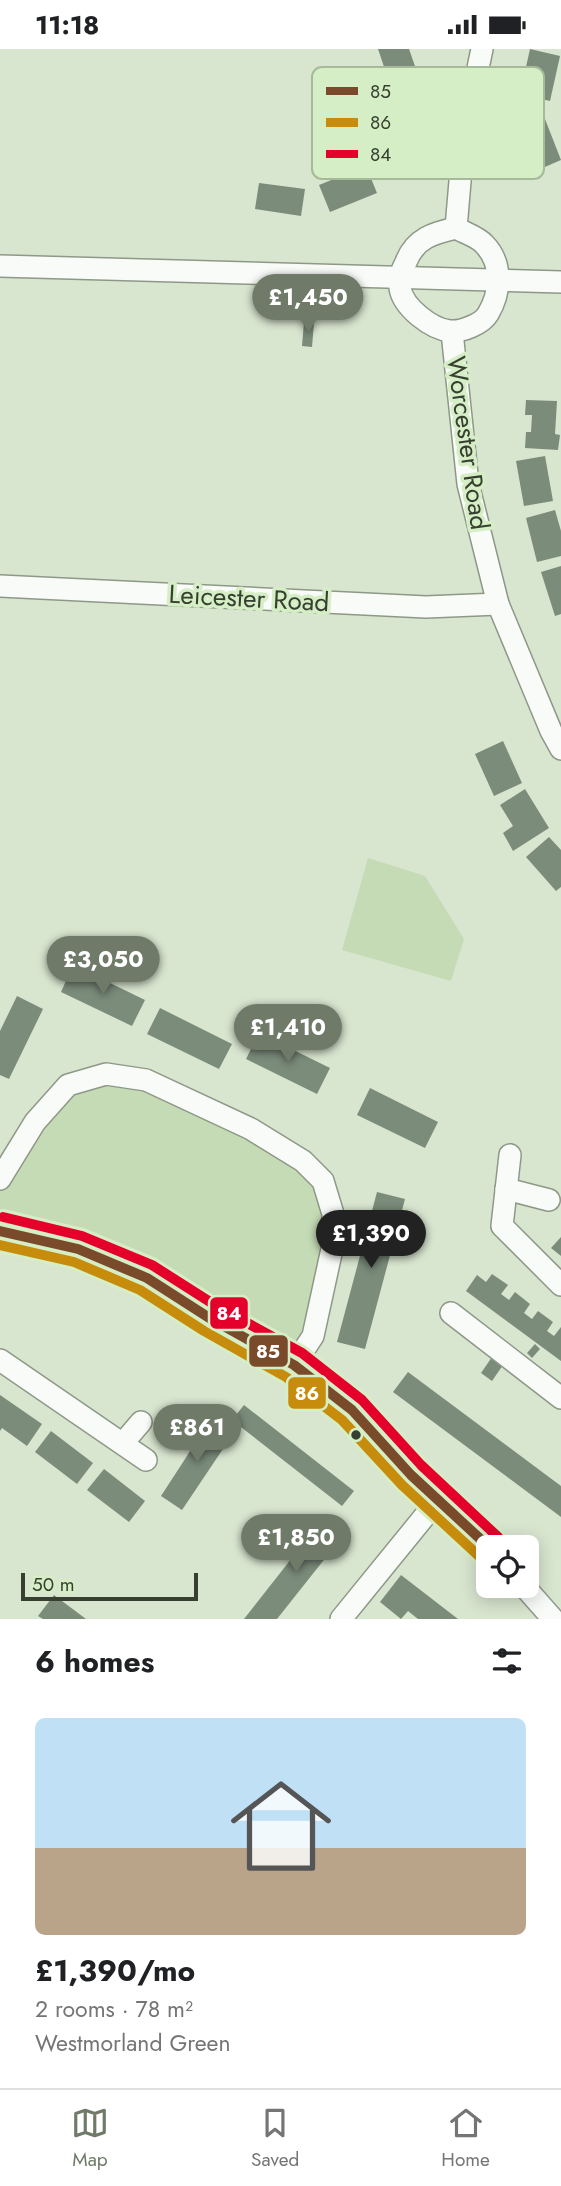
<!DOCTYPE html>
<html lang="en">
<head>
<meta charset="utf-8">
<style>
	:root { --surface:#fff; --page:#f2f2f2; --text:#202124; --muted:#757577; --line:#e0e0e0; --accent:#6f7a68 }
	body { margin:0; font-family:Jost,sans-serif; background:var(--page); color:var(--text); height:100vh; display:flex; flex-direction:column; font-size:26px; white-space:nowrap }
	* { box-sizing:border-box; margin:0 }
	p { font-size:23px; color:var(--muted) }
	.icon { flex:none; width:38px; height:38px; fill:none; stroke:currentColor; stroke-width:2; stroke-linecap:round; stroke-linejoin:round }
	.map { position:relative; height:1570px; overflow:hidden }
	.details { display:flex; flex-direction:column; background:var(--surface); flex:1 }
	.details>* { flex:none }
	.fabs { position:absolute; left:476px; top:1486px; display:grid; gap:14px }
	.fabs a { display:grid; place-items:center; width:63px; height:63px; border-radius:10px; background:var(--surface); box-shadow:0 4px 18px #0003; font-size:35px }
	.scale { position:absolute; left:21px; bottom:18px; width:177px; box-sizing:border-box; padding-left:7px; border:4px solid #374030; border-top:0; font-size:19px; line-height:24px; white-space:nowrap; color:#374030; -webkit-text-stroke:5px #d6eec6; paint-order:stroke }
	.price { position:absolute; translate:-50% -60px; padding:0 16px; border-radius:24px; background:var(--accent); color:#fff; font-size:23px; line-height:46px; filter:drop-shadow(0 2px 4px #0008) }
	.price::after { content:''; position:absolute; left:50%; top:42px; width:21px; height:16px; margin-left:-10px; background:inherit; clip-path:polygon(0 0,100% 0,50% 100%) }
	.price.on { background:#222; color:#fff }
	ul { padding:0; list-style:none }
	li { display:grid; align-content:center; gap:14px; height:371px; padding:0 35px }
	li+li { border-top:2px solid var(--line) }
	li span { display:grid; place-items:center; height:217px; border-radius:10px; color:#555 }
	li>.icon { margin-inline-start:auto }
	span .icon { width:126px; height:126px; fill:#fffc; stroke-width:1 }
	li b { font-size:30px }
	h2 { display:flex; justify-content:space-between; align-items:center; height:84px; padding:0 35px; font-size:30px }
	.status { display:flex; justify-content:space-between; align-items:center; height:49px; padding:0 35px; background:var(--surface); direction:ltr }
	.status svg { height:19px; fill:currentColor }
	.menu { display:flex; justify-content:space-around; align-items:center; height:98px; border-top:2px solid var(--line); background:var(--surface); font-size:19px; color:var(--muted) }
	.menu a { display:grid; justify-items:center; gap:4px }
	.menu .on { color:var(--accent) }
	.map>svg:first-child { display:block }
</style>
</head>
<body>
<div class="status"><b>11:18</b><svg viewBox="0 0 49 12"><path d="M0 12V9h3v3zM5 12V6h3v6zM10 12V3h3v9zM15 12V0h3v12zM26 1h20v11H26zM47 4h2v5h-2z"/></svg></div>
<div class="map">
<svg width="561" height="1570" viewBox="0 0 561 1570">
	<rect width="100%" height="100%" fill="#d8e5cf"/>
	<g fill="#c5dbb6">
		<polygon points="368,809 425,827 464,890 451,932 342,901"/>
		<polygon points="146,1031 323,1132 332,1200 294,1316 147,1229 0,1182 0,1130 68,1036"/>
	</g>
	<g fill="#7b8c7b">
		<polygon points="378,0 409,0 422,37 415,39 418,49 397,56"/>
		<polygon points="530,0 560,7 550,52 520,45"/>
		<polygon points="543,65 561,111 538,121 519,76"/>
		<polygon points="366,117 377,144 330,163 319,136"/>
		<polygon points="259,134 305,140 301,167 255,160"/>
		<polygon points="304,273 314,274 312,298 302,297"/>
		<polygon points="526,351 557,352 555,385 560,386 558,401 525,399 526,383 531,383 532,366 525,366"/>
		<polygon points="545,407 553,452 524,457 516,412"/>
		<polygon points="555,461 561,482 561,507 537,513 526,469"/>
		<polygon points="561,517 561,565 555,567 541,523"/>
		<polygon points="503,692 522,734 494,747 475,705"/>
		<polygon points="525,740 549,779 513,802 503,784 513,777 500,756"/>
		<polygon points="549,788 561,801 561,838 556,842 526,808"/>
		<polygon points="73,916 145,951 132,977 61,943"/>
		<polygon points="17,947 43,960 9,1030 0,1026 0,982"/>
		<polygon points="160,959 232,995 219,1020 147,985"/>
		<polygon points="259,984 330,1019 317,1045 246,1010"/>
		<polygon points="370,1039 438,1073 425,1099 357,1066"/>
		<polygon points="377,1143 405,1150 365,1300 337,1293"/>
		<polygon points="561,1188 561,1207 551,1199"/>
		<polygon points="492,1225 508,1236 501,1245 509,1251 515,1243 530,1255 524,1264 532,1270 538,1262 553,1273 547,1282 554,1287 561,1278 561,1312 466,1242 477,1226 486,1233"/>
		<polygon points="535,1295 540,1300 532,1309 527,1304"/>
		<polygon points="492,1308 503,1316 492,1332 481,1324"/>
		<polygon points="408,1323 561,1437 561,1468 393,1343"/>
		<polygon points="0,1346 42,1375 27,1397 2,1379 0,1382"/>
		<polygon points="244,1356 354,1442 342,1457 232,1371"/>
		<polygon points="211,1370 233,1385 182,1461 161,1447"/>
		<polygon points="51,1382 93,1414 77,1435 35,1403"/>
		<polygon points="104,1420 145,1452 129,1473 87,1441"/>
		<polygon points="321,1472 342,1488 277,1570 244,1570"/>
		<polygon points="401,1526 458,1570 418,1570 408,1562 401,1570 380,1553"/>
		<polygon points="54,1546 86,1570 43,1570 38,1567"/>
	</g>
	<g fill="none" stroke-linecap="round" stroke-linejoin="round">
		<defs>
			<g id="street">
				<path d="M456,179C465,184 478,188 484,195C503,214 501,243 488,265C482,275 462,283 450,282C431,280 403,258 400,239C398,229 402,221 406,213C415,189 434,184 456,179Z"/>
				<polyline points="456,179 464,86 482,0"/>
				<polyline points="0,217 561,233"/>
				<polyline points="452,283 468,435 498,555 551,682 561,700"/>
				<polyline points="0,537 426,558 498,555"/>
				<polyline points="510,1106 502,1177 561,1236"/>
				<polyline points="0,1130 35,1073 68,1036 106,1025 146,1031 251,1080 303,1112 323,1132 333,1165 332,1200 313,1287 294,1316"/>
				<polyline points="506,1140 549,1151"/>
				<polyline points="0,1182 78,1200 147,1229 211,1270 294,1316 352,1361 411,1426 489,1498"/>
				<polyline points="451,1264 561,1349"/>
				<polyline points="0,1311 146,1411"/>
				<polyline points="123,1394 141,1373"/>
				<polyline points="523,1536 553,1570"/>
				<polyline points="341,1570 437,1452"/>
			</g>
		</defs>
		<use href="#street" stroke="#8e9887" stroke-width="24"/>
		<use href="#street" stroke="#f9fbf8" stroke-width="21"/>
		<defs>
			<polyline id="bus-1" points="0,1182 78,1200 147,1229 211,1270 294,1316 352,1361 411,1426 489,1498"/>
			<polyline id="bus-2" points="0,1196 74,1213 140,1241 204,1282 286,1328 342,1371 402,1436 480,1508"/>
			<polyline id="bus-3" points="3,1168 82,1187 152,1216 218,1258 302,1304 362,1351 421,1416 498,1488"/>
		</defs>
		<use href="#bus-1" stroke="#d6eec6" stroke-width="16"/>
		<use href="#bus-2" stroke="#d6eec6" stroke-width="16"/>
		<use href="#bus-3" stroke="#d6eec6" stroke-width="16"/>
		<use href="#bus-1" stroke="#7a4b2a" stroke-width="10"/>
		<use href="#bus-2" stroke="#c78c0c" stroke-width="10"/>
		<use href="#bus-3" stroke="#e4002b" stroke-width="10"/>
	</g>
	<circle fill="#374030" stroke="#d6eec6" stroke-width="2.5" cx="356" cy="1386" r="6"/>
	<g text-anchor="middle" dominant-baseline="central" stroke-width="7" stroke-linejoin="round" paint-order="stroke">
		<g font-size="26" fill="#374030" stroke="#d6eec6">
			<text transform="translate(468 394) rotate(82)">Worcester Road</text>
			<text transform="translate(249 549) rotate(3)">Leicester Road</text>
		</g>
	</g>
	<rect x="312" y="18" width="232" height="112" rx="10" fill="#d6eec6" stroke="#a6ba99" stroke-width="2"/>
	<rect x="326" y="38" width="32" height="8" fill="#7a4b2a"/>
	<rect x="326" y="69" width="32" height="9" fill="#c78c0c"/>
	<rect x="326" y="101" width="32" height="8" fill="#e4002b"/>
	<g font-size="19" fill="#374030">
		<text x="370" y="49">85</text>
		<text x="370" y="80">86</text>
		<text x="370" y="112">84</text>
	</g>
	<g stroke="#d6eec6" stroke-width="2.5">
		<rect x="209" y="1247" width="40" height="34" rx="7" fill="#e4002b"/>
		<rect x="248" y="1285" width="41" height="34" rx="7" fill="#7a4b2a"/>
		<rect x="287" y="1327" width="40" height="34" rx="7" fill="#c78c0c"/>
	</g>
	<g font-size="19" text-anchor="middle" font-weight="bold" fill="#fff">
		<text x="229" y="1271">84</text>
		<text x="268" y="1309">85</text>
		<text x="307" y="1351">86</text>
	</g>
</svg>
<div class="fabs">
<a><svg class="icon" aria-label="locate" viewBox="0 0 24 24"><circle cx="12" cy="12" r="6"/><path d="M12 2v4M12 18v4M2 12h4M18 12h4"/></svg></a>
</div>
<div class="scale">50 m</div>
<b class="price" style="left:308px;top:285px">£1,450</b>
<b class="price" style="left:103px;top:947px">£3,050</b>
<b class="price" style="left:288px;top:1015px">£1,410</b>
<b class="price on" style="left:371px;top:1221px">£1,390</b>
<b class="price" style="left:197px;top:1415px">£861</b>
<b class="price" style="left:296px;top:1525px">£1,850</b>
</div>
<section class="details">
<h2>6 homes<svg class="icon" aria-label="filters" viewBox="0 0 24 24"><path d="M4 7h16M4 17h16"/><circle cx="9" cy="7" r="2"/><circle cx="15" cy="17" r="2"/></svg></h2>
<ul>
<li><span style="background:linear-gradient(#bfe0f5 60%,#b9a48a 0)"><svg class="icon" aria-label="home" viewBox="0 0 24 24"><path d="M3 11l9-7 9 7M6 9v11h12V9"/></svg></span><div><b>£1,390/mo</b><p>2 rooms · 78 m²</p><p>Westmorland Green</p></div></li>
</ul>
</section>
<nav class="menu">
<a class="on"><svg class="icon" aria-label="map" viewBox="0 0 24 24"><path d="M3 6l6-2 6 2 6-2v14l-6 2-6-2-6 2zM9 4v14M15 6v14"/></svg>Map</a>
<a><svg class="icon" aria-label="saved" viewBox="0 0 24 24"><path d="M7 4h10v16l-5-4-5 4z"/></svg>Saved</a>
<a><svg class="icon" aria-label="home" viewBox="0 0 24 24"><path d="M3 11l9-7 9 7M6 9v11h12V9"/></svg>Home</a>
</nav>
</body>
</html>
